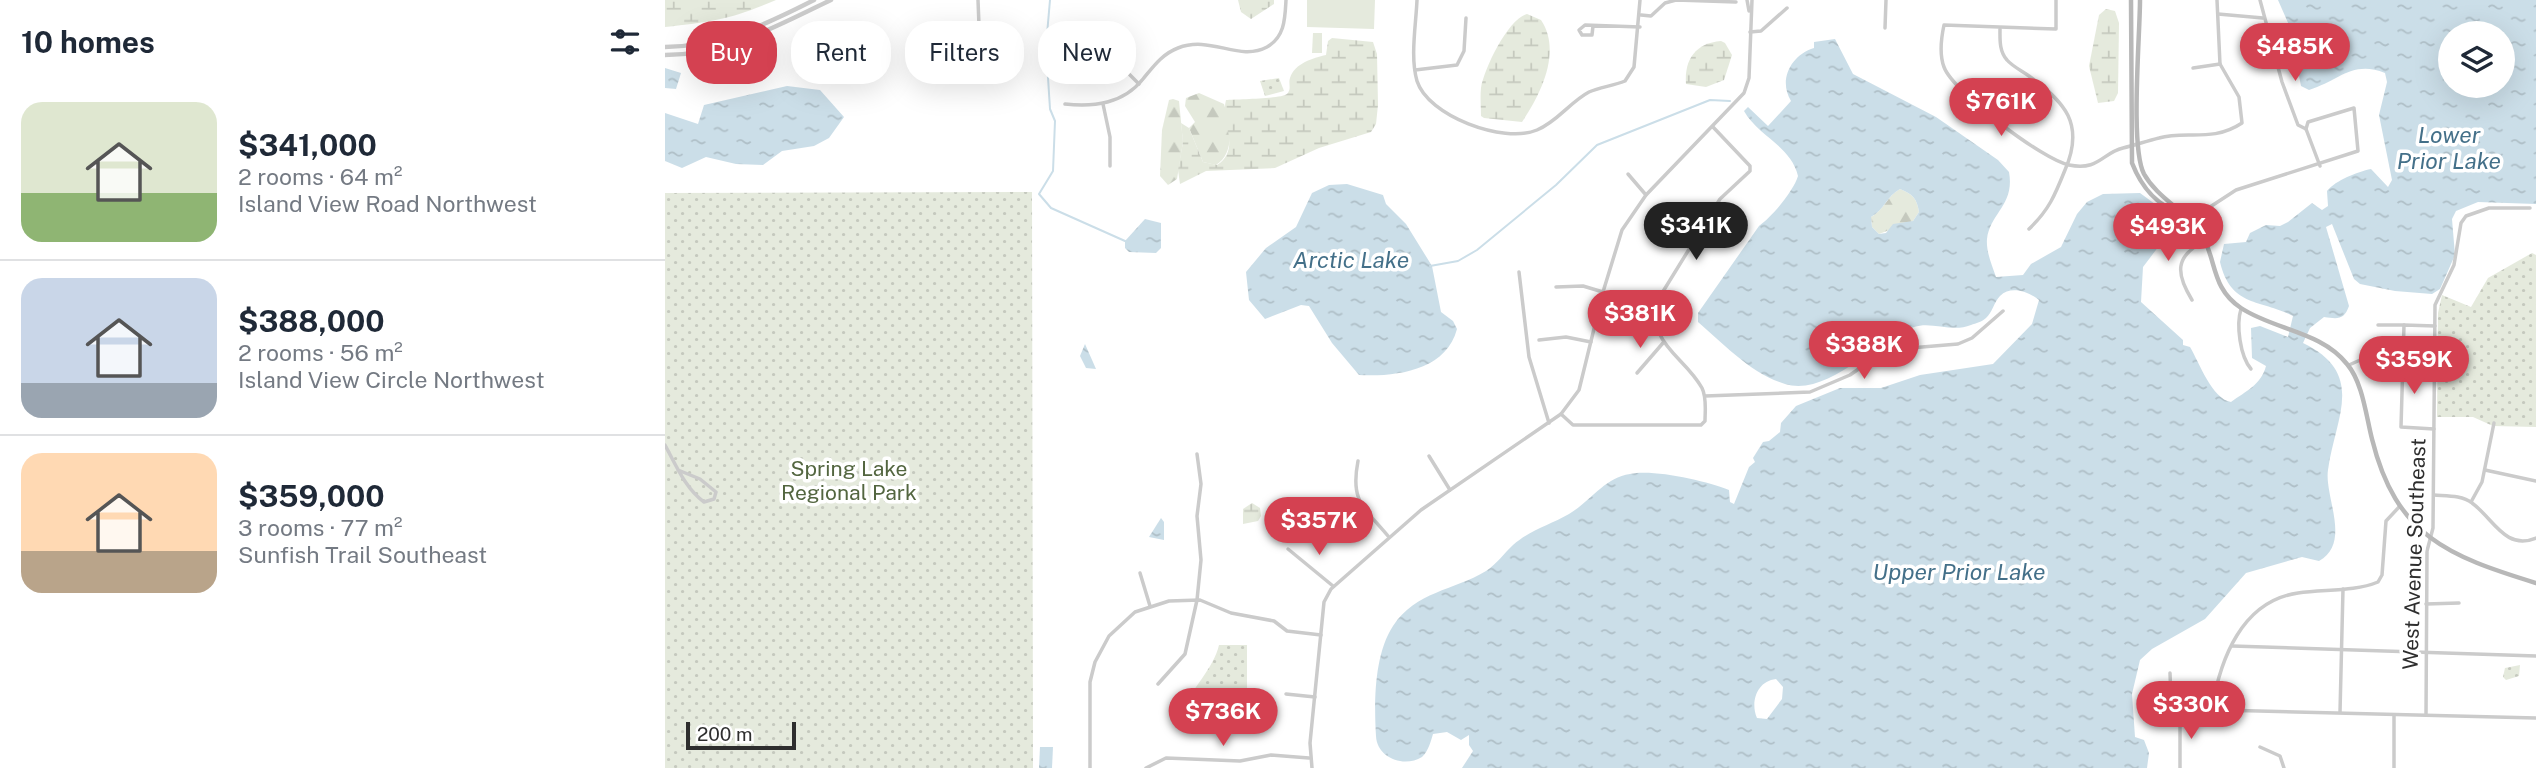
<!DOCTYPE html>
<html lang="en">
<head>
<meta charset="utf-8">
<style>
	:root { --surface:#fff; --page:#f6f6f7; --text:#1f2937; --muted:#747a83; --line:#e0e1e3; --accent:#d44151 }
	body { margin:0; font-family:"Public Sans",sans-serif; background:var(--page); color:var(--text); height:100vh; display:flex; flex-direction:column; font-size:26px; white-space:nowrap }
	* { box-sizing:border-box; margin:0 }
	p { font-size:23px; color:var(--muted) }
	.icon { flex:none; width:38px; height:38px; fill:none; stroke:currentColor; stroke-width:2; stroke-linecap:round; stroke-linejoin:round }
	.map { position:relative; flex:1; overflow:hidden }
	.details { display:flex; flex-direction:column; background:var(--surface); width:665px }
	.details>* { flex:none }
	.guide { position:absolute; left:21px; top:21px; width:665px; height:63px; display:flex; gap:14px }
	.tools { position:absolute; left:1773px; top:21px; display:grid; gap:14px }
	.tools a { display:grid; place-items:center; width:77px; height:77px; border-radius:50%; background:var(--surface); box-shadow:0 7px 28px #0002; font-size:35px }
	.scale { position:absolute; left:21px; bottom:18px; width:110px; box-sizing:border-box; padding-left:7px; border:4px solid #2e2e2e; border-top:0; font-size:19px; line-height:24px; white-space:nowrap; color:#2e2e2e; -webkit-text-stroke:5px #fff; paint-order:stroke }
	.price { position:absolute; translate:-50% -60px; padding:0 16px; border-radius:24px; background:var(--accent); color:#fff; font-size:23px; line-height:46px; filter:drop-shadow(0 2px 4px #0008) }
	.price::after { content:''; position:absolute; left:50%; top:42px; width:21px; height:16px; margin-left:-10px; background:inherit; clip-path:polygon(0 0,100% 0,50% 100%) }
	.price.selected { background:#222; color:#fff }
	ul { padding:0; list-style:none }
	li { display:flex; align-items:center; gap:21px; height:175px; padding:0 21px }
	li+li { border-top:2px solid var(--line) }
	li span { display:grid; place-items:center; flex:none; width:196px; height:140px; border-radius:21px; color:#555 }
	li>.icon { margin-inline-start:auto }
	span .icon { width:84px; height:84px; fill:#fffc; stroke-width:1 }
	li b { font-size:30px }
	h2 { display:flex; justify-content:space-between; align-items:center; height:84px; padding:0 21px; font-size:30px }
	.pill { padding:0 24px; border-radius:28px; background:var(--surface); box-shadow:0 7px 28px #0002; font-size:24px; line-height:63px }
	.pill.selected { background:var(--accent); color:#fff }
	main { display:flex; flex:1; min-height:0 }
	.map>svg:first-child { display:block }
</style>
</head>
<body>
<main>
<section class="details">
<h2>10 homes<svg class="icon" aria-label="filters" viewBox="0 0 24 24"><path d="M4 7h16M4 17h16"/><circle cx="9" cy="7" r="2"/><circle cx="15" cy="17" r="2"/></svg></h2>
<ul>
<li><span style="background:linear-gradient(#dfe7d0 65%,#8fb573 0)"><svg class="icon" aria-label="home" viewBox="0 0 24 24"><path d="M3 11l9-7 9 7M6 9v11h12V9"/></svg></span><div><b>$341,000</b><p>2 rooms · 64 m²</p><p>Island View Road Northwest</p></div></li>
<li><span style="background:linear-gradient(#c9d6e8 75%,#9aa5b1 0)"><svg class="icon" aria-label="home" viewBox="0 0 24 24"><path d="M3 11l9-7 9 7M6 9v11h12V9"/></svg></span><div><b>$388,000</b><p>2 rooms · 56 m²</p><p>Island View Circle Northwest</p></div></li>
<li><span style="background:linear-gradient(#ffd9b3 70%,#b9a48a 0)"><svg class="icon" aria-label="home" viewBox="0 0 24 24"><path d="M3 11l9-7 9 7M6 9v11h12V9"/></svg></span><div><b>$359,000</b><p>3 rooms · 77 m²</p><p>Sunfish Trail Southeast</p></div></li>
</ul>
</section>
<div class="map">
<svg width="1871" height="768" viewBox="0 0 1871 768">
	<defs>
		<pattern id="forest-firs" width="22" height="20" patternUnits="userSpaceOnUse" patternTransform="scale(1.75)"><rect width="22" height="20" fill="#e5eadd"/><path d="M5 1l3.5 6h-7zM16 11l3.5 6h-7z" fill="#c5c9be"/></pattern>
		<pattern id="wetland-marsh" width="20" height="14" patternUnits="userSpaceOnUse" patternTransform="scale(1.75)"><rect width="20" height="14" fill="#e5eadd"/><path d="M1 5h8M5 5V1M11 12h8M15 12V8" fill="none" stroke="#c5c9be"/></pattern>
		<pattern id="park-dots" width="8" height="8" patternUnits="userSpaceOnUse" patternTransform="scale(1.75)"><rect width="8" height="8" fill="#e5eadd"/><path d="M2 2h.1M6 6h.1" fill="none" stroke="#c5c9be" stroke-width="1.8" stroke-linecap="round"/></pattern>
		<pattern id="water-ripples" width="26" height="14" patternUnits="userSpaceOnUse" patternTransform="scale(1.75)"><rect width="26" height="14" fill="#cbdee8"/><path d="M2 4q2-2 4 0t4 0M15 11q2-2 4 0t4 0" fill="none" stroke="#afbfc7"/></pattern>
	</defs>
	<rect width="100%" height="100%" fill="#fff"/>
	<g fill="#e5eadd">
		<polygon points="642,0 710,0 709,29 642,27"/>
		<polygon points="648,33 657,33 657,53 647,53"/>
	</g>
	<g fill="url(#forest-firs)">
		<path d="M534,93L559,104C565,123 571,153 551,165L538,162L524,128L530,122L520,106L521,98Z"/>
		<polygon points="508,99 514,101 518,142 512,179 503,185 495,176 497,130 504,100"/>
		<path d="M1235,189C1248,194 1252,199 1254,212L1248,221L1214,234L1207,227L1206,217C1220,209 1222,196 1235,189Z"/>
	</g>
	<g fill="url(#wetland-marsh)">
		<path d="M0,0H111C67,19 47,22 0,27Z"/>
		<polygon points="573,0 609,0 609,4 586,19 576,12"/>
		<polygon points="1441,9 1450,11 1454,23 1453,93 1449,101 1433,103 1424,66 1434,15"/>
		<path d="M862,14L876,20C897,51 876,94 857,122L819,118L816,116C816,107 815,97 816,88C819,69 843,19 862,14Z"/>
		<path d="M667,38L708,42L712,54L713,105L711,124L706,132L654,148L610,168L541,171L515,184L513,170L518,142L516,123L524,128L538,162L552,165C577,149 555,121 561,100C572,99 616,99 622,94C627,89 623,84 625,78C630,63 648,58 661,55L663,41Z"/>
		<path d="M1056,41L1060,43L1067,55L1059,80L1041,87L1021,84C1019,59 1031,43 1056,41Z"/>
		<polygon points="587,503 595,508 596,516 593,521 578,524 578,509"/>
	</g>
	<g fill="url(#park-dots)">
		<polygon points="614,78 619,91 600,96 595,81"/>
		<polygon points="367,192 368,768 0,768 0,193"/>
		<polygon points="1867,253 1871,255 1871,427 1828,426 1808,417 1772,417 1773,313 1777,295 1806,307 1823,278"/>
		<path d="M554,645H582V721L522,718L516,713C526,689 549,668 554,645Z"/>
		<polygon points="1855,665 1854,676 1841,680 1838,677 1840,668"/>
	</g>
	<g fill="url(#water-ripples)" fill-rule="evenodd">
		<path d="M1613,0H1871V204L1813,202L1791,211L1787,219L1790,255L1775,289L1767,294L1730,291L1695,284L1689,279L1667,224L1661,227L1684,306C1679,320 1673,319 1659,317L1645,328L1638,343C1702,374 1670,418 1663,470C1659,496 1687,543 1654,561L1637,557L1581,573L1540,619L1487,649L1475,660L1467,694L1470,737L1479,740L1484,753L1482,768H797L808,751L804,745V735L796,740L782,732L768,734C766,741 763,752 757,757C739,768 712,758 711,736C709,703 709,655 728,626C751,591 788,591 821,571C832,564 839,553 848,545C865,530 885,525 904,514C926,501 939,478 965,474C989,469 1041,481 1064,490L1065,502L1069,504L1084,467L1090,462L1088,458L1098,442L1104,441L1115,432L1116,423L1131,406L1175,388H1216L1255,375L1328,364L1367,324L1374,300C1364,292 1346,285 1335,296C1329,302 1327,313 1321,318C1317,322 1311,323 1306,325C1287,333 1267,321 1249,327C1210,341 1163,397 1120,384C1085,373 1060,345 1033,322V313L1094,226C1108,216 1129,190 1133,176C1126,146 1093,136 1079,111L1083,107L1103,126L1126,101C1113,80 1126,55 1149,48V42L1170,39L1188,74L1271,117L1333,160L1344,172C1350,205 1325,213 1322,239C1321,252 1327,265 1331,277L1358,275L1366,264L1396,247L1412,214L1422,202L1438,194L1475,193L1513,221L1478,267L1476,302L1518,340V345L1525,347C1534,362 1547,399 1566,402C1581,391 1596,385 1601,366L1587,358L1586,328L1595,326L1623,337L1628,316C1596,299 1566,308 1555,262L1559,244L1581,242L1585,233L1601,225L1615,226L1623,222L1647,203L1657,210L1663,206L1662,191C1671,180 1692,172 1706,169L1723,187L1727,180L1714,115L1722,82L1720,73C1687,60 1674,81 1644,90L1636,86L1624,25ZM1785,33H1838V86H1785ZM1235,189C1248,194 1252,199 1254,212L1248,221L1228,224L1221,233L1214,234L1207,227L1206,217C1219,210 1222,196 1235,189ZM1111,679L1118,687L1117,699L1102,719L1092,718C1085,702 1092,681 1111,679Z"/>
		<polygon points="0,68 16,73 11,89 0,88"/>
		<polygon points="122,86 155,90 179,117 164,138 149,146 117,151 98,165 71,164 41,157 17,168 0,161 0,113 33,124 39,105"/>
		<path d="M682,184L718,195L721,204L741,224L767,266L776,312L788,321L792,329C781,371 730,377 694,375L667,343L644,306L636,305L600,319L584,300L581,272L601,248L631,227L647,193L664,185Z"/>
		<polygon points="480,219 496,223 496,248 491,253 464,252 460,248 460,241"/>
		<polygon points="420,344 431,369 421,368 415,356"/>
		<polygon points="496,518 499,522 499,540 484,537"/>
		<polygon points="375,747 388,747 387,768 374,768"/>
	</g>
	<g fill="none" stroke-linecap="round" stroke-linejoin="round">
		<g stroke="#cbdee8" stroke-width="2">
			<polyline points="385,0 381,46 385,109 390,121 388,171 374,194 386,208 460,241"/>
			<polyline points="765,266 793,261 812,250 891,185 932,145 1045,100 1065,101"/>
		</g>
		<g stroke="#cbcbcb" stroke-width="3.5">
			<polyline points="313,0 316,77"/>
			<path d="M752,0C751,25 745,57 752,81C763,116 838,144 872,130C892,122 905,102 924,92C935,87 948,86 960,81L969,67L975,0"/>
			<polyline points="1082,0 1084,11"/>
			<path d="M1391,0V29L1279,25C1276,39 1274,54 1279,67C1288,92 1378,160 1404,165C1434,171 1437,153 1458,148C1470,145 1482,141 1494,138C1521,130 1547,143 1577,123L1574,97L1555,64L1552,0"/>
			<polyline points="1595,0 1617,82 1633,125 1641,129 1655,166"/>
			<polyline points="1553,14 1598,18"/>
			<polyline points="976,15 986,16 1000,3 1011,0 1071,2"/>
			<polyline points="928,26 927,35 917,35 914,30 920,25 975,27"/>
			<polyline points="1220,28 1221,0"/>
			<path d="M1335,29C1335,39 1334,51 1342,60C1347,66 1357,71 1364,76C1400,102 1420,124 1400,170C1390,195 1384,210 1364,229"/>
			<polyline points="1085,32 1096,31 1122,8"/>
			<polyline points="443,40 456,66 474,84"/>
			<polyline points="1528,68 1555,64"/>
			<polyline points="750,70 792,65 799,51 801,18"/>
			<path d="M400,104C429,107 458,104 478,79C488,67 497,54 513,48C546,35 574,62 602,47C620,37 620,18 621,0"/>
			<polyline points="438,104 445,137 445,166"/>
			<polyline points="963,174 981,195"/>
			<polyline points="1525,220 1571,190 1693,151 1689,108 1643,122 1641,129"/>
			<polyline points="854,272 864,357 884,423"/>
			<polyline points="891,287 918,286 938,292"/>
			<path d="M1527,300C1511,274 1509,256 1540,241"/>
			<path d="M1576,309C1571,325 1575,356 1586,369"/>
			<polyline points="1713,325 1739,325"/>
			<polyline points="874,340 901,337 926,342"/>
			<polyline points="1684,365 1704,356 1737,354"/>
			<polyline points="972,373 998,343"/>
			<polyline points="1040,396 1145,392 1185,375 1205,361 1233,349 1293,344 1307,338 1338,311"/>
			<path d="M896,414L908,425H1036L1040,421C1040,411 1042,398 1037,388C1019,355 980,344 994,298L1055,199L1085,171V166L1048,127"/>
			<polyline points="1769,429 1736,427 1739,325 1770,326"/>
			<path d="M0,445C11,465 20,488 39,502L49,499L51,492L35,479L13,470"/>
			<polyline points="764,456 785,490"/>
			<path d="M693,461C685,502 699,507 723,536"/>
			<polyline points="1820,470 1871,481"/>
			<path d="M1769,495C1782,496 1797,495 1807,503C1828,518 1840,551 1871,538"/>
			<polyline points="1806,502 1817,482 1829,423"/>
			<polyline points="623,549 668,586"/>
			<polyline points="475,573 485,606"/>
			<polyline points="1761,604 1794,603"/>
			<polyline points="1567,646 1871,656"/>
			<polyline points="1505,673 1506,698 1514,710"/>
			<polyline points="493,684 520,654 532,600 536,560 532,516 536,484 532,454"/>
			<polyline points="621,694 650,697"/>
			<path d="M1547,709C1555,659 1577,601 1633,593C1659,589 1689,592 1713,582L1717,575L1721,521L1735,506"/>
			<polyline points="1675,712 1678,589"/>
			<polyline points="1761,715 1762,551 1768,528 1770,305 1789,265 1796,223 1801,216 1824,208 1865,208"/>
			<polyline points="1595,747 1615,756 1619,768"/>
			<polyline points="425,768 425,682 430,662 444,636 470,612 504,601 535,600 566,613 609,621 622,631 656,635"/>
			<polyline points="481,768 501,758 575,761 606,755 644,758"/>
			<polyline points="647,768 645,743 659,602 666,589 756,510 896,414 914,390 938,292 957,230 981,195 1079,93 1084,78 1087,0"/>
			<polyline points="1515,768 1515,709 1871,718"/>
			<polyline points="1729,768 1729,715"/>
		</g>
		<g stroke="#cbcbcb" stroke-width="4.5">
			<path d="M0,47C56,46 100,25 149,0"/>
			<path d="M0,55C62,55 111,26 166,0"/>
		</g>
		<g stroke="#b8b8b8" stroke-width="4.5">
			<path d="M1466,0L1467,163C1476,186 1492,206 1516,213"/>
			<path d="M1475,0C1475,36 1465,147 1479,174C1493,199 1522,211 1537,235C1552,261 1546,288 1576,308C1609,330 1656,331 1682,364C1698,383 1701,416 1707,439C1731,536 1783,556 1871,583"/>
		</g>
	</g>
	<g text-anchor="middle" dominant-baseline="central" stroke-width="7" stroke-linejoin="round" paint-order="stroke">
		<g font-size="21" fill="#536640" stroke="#fff">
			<text x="184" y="468">Spring Lake<tspan x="184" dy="24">Regional Park</tspan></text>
		</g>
		<g font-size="21" fill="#2e2e2e" stroke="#fff">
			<text transform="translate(1749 554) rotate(-88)">West Avenue Southeast</text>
		</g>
		<g font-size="23" font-style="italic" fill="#447089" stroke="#fff">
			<text x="1784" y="134">Lower<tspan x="1784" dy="26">Prior Lake</tspan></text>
			<text x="686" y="259">Arctic Lake</text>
			<text x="1294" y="571">Upper Prior Lake</text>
		</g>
	</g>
</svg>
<div class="tools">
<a><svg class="icon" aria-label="layers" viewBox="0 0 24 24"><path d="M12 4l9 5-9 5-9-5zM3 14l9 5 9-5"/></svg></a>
</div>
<div class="scale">200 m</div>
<b class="price" style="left:1630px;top:83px">$485K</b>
<b class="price" style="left:1336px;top:138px">$761K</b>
<b class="price selected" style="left:1031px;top:262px">$341K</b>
<b class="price" style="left:1503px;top:263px">$493K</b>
<b class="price" style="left:975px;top:350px">$381K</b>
<b class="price" style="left:1199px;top:381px">$388K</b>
<b class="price" style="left:1749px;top:396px">$359K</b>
<b class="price" style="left:654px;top:557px">$357K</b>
<b class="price" style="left:1526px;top:741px">$330K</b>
<b class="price" style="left:558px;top:748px">$736K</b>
<div class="guide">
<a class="pill selected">Buy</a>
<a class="pill">Rent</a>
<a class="pill">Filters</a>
<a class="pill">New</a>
</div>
</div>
</main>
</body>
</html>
